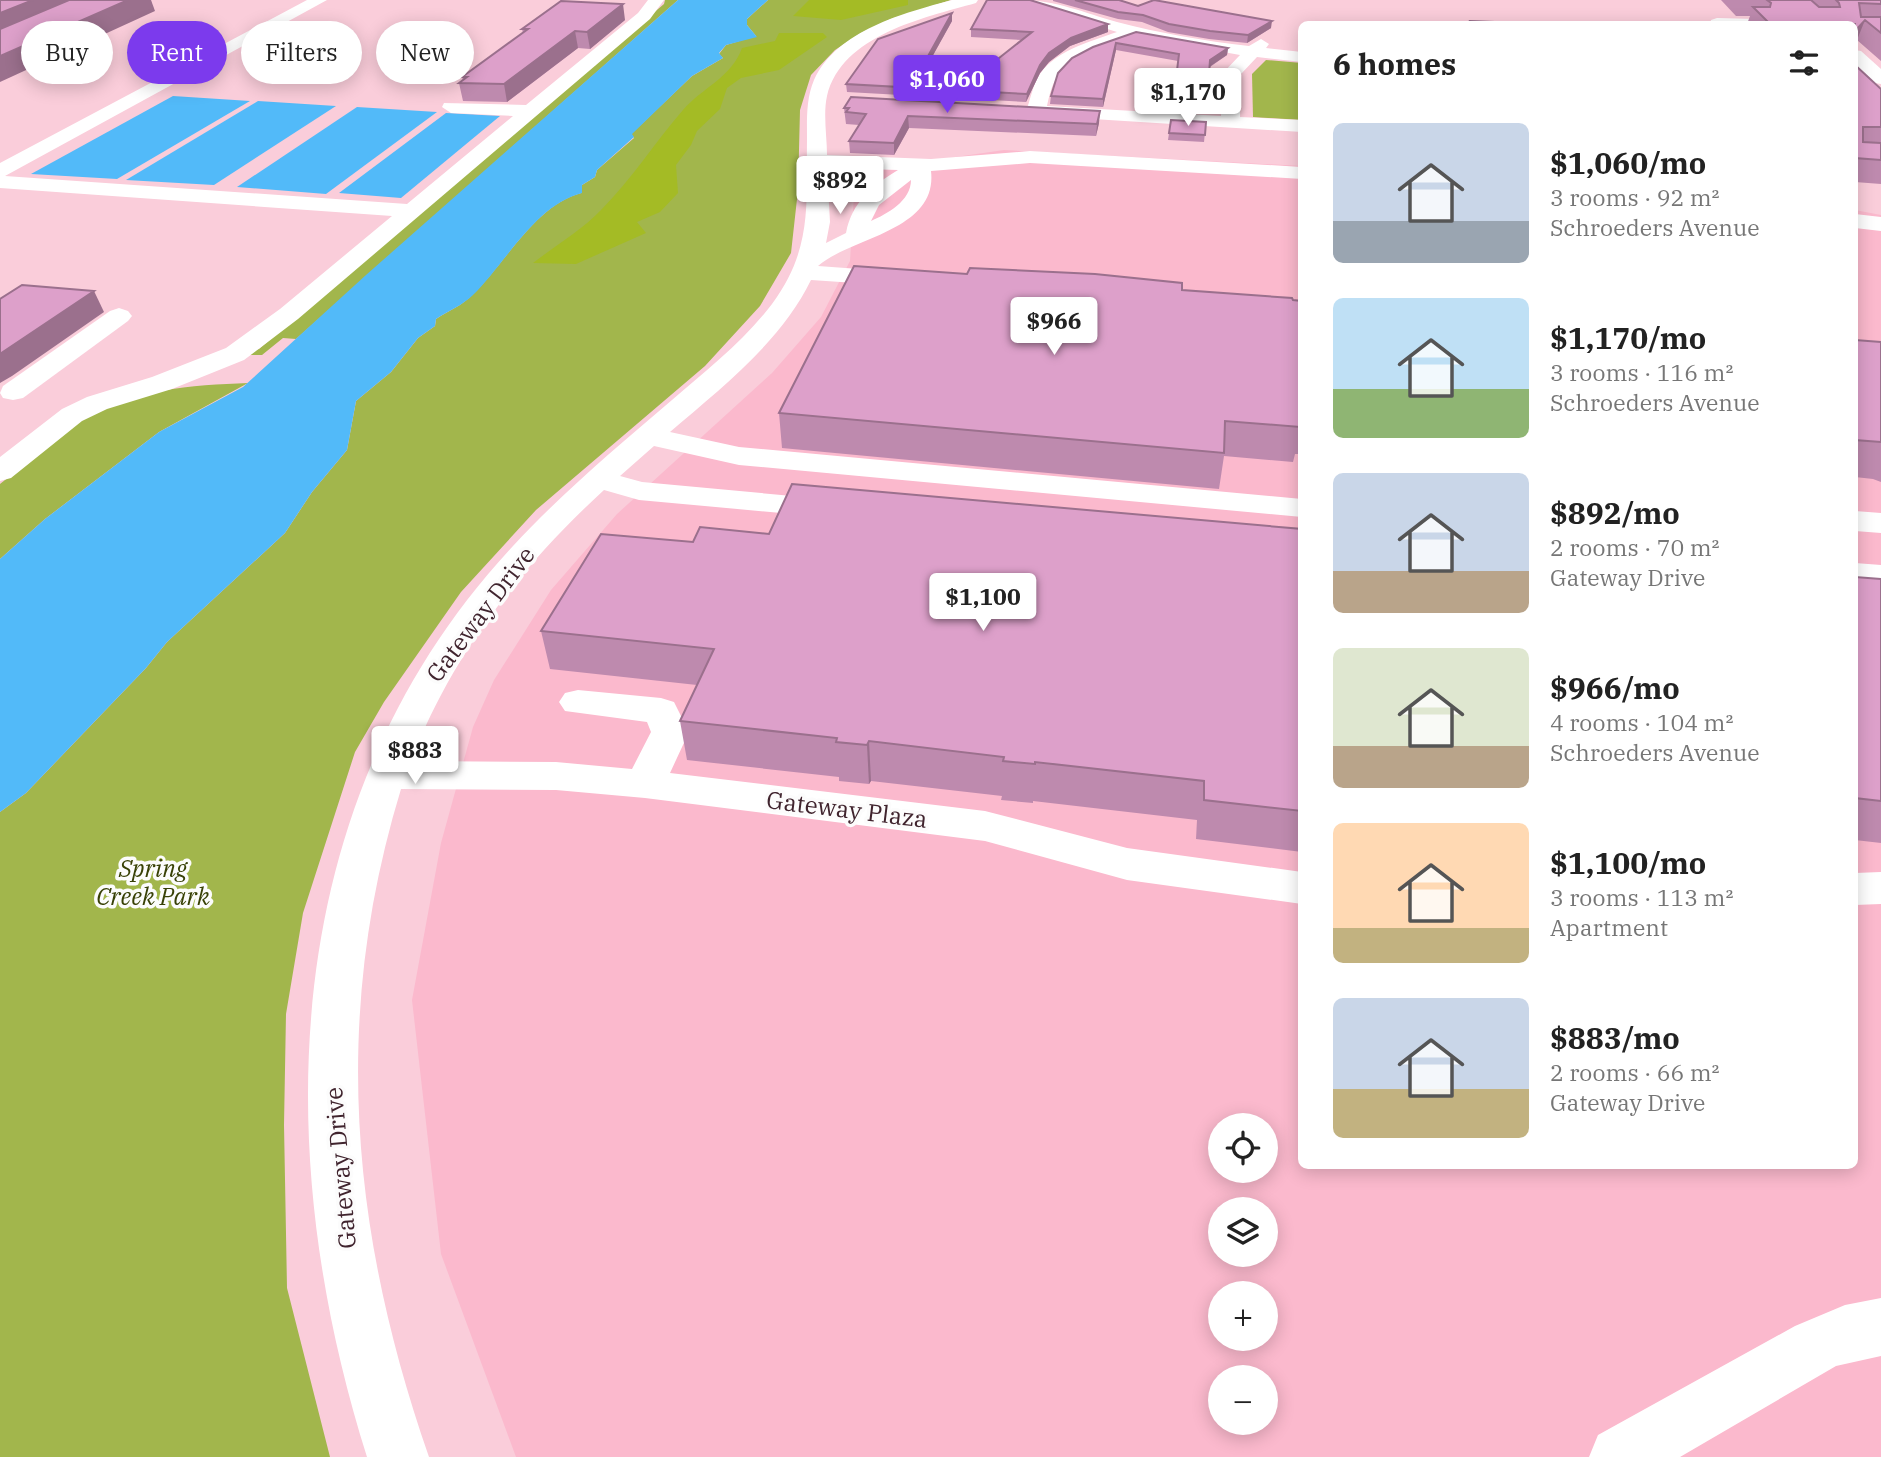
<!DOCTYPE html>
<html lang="en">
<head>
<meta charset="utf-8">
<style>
	:root { --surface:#fff; --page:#f2f2f2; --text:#222; --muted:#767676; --accent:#7c3aed }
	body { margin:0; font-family:"IBM Plex Serif",serif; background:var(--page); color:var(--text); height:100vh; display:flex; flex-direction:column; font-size:26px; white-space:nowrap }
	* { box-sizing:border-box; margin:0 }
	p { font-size:23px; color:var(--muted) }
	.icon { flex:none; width:38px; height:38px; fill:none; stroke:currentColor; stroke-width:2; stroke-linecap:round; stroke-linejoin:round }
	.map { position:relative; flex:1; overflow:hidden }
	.sheet { position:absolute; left:1298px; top:21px; width:560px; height:1148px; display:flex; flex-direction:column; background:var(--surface); border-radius:10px; box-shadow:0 4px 18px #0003 }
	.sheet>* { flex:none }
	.top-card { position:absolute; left:21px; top:21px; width:665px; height:63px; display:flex; gap:14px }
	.fabs { position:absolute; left:1208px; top:1113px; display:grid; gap:14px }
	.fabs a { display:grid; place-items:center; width:70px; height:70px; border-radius:50%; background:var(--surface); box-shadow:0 4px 18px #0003; font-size:35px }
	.price { position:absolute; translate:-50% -60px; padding:0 16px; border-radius:7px; background:#fff; color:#222; font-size:23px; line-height:46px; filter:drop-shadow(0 2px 4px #0008) }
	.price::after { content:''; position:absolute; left:50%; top:42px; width:21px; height:16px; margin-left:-10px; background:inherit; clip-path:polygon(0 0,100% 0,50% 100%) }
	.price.selected { background:var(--accent); color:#fff }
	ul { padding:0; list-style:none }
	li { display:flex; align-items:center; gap:21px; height:175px; padding:0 35px }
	li span { display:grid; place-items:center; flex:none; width:196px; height:140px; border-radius:10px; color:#555 }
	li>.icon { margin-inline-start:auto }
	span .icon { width:84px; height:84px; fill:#fffc; stroke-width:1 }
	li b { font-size:30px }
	h2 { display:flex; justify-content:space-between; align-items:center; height:84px; padding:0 35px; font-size:30px }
	.pill { padding:0 24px; border-radius:32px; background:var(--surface); box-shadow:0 4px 18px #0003; font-size:24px; line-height:63px }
	.pill.selected { background:var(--accent); color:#fff }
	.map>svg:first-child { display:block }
</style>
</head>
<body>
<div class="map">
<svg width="1881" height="1457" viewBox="0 0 1881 1457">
	<rect width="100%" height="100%" fill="#facdda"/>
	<path fill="#fbb9cd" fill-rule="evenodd" d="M1004,150L1302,166V1166H1855V210L1881,215V1457H516L441,1254L412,1000L441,843L473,727L494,680L551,590L617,514L772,373L821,317L850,261L854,195L852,156L935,160ZM1220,1125H1265V1171H1220ZM1220,1209H1265V1255H1220ZM1220,1293H1265V1339H1220ZM1220,1377H1265V1423H1220Z"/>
	<g fill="#a2b64c">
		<polygon points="665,0 678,0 296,339 283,338 262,355 247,355 252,350 259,349 591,66 596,65 594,63 664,4"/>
		<path d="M768,0H951L891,19L861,33L835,50L811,75L800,110L798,190L791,253L760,306L705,366L536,510L461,592L384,702L355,752L303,913L286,1014L284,1125L287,1288L330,1457H0V812L26,793L146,668L167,642L285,533L312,492L347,450L356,401L391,372L418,338L435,326L436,319C448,311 463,305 472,295C505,264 535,205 581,193L582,185L595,177L597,170L634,138L631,134L692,76L723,58L719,54L726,45L756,36L747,25V19Z"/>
		<polygon points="1266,60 1302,63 1302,120 1253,117 1252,74"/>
		<path d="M248,383L159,432L45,519L0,559V484C27,463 53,440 81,421C130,389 192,385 248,383Z"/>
	</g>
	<g fill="#a4bb25">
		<polygon points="809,0 908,0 908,5 841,20 793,16"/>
		<path d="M779,33H823L827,37L779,70L741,78L727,88L720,109L697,131L691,145L676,165L678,193L660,212L637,222L646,233L576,264L533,263C555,246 582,230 601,210C632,179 655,142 683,110C702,88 732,77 742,48L775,41Z"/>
	</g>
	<g fill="#52baf9">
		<path d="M678,0H768L747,19V25L757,37L726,45L719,53L723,58L692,76L632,134L634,137L597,170L595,177L582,185V193C535,205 505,264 473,295C463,305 448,311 436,319L435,326L418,338L391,372L356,401L347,450L312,492L285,533L167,642L146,668L26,793L0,812V559L45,519L159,432L243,387L366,275Z"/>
		<polygon points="173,96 250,101 117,179 31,174"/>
		<polygon points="258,101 336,106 214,185 126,180"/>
		<polygon points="357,107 437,112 326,194 237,187"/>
		<polygon points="446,113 500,116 401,198 339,193"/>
	</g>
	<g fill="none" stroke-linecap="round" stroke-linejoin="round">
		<g fill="#fff" fill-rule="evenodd">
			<polygon points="307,0 327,0 5,176 407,204 513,116 451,113 442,107 444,103 526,105 638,13 648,0 664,0 650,19 298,319 244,360 172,389 107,409 82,421 11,478 0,481 0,457 62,409 87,397 152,377 226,348 280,309 392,216 0,188 0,163"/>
			<path d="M952,0H978L976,3C923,18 842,35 827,96C823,114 827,137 827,155L931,159L1030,151L1302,167V179L1030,163L931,171C938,231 851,237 818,266L900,272L909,274L912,279L909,284L900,286L811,280C781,342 721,388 670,432L739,447L1302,499V517L739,465L654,446L620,476L642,482L836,500L847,502L852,509L847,516L836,518L639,500L604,490C521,566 451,656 411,761L556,762L632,769L651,732L647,722L565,711L559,702L565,693L578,690L661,698L674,702L689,732L670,773L985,811L1127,848L1302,872V904L1127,880L985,841L645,798L556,790L401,789C331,1018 351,1233 429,1457H367C268,1144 279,797 513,546C562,493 617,447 672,400C707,370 744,341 772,304C813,248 806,205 807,140C807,119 806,99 814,80C837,30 904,13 952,0ZM827,168L898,170C872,186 852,202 846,233L826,243L830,222ZM911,180C911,201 887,214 871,221L879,205Z"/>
			<path d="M1022,0C1055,0 1085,13 1117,22C1159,33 1204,41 1249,46L1261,39L1269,44L1266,48L1302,52V62L1257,57L1241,74L1240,117L1302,120V132L1029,115L1026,111C1030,101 1032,89 1037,79C1052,51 1089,42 1117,32L1024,3ZM1135,36L1240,55L1223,73L1221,116L1047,106C1049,97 1051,87 1056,79C1070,54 1110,46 1135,36Z"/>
			<polygon points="1717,18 1755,19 1763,24 1710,24 1711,20"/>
			<polygon points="1855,50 1861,51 1881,69 1881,84 1875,83 1855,64"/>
			<polygon points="916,68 952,70 961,75 952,80 910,77 907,73 910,69"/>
			<polygon points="1855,214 1881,217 1881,231 1855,228"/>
			<polygon points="119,308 128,311 132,316 128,321 23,398 13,400 3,398 0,393 3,386 110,311"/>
			<polygon points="1855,511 1881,513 1881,533 1855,531"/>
			<polygon points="1855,563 1881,565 1881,585 1855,583"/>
			<polygon points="1881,872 1881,904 1855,905 1855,873"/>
			<polygon points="1881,1298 1881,1356 1836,1366 1680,1457 1589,1457 1598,1435 1795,1326 1845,1305"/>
		</g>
	</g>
	<g fill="#be8aae">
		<polygon points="1053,0 1119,0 1138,6 1271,28 1247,43 1209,39 1168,32 1142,22 1118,19 1053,1"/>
		<polygon points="1721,0 1881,0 1881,61 1857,40 1855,24 1747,24 1750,16 1736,16"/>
		<polygon points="952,13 952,21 927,66 910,66 908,69 919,79 970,81 1022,40 971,37 971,29 1108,24 1108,32 1070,46 1049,62 1040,73 1026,102 847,92 846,84"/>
		<polygon points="625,20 590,49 578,48 507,102 463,101 459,83 463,80 462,77 523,33 522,29"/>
		<polygon points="1136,32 1228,48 1227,55 1210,67 1206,112 1172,111 1178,61 1116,50 1103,107 1050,104 1051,96 1058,73"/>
		<polygon points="1855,65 1881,89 1881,184 1855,182"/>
		<polygon points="844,108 1099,123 1096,136 909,128 894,155 850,153 849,141 859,125 846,124"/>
		<polygon points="1171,120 1206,122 1204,142 1168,140"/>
		<polygon points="1182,290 1302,301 1302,454 1295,454 1293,462 1224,456 1219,489 782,448 779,413"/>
		<polygon points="1855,340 1881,342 1881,482 1873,479 1855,477"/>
		<polygon points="1302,529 1302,852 1196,839 1197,820 1033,801 1033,803 1001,800 1002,796 871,781 869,784 839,781 839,777 687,760 680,721 697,685 550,669 541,631 693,542 769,534"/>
		<polygon points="1855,577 1881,579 1881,843 1855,840"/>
	</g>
	<g fill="#9b708d">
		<polygon points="33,0 70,0 0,37 0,13"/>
		<polygon points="128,0 151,0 155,11 0,82 0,56"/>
		<polygon points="623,4 625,20 590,49 587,32"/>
		<polygon points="952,13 952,21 927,66 927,58"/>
		<polygon points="1865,20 1857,40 1855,42 1855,31"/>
		<polygon points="1272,21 1271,28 1247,43 1248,35"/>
		<polygon points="1108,24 1108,32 1070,46 1049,62 1040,73 1026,102 1027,94 1040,65 1049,53 1071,38"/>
		<polygon points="575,31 578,48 507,102 504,84"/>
		<polygon points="1116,43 1116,50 1103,107 1103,99"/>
		<polygon points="1228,48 1227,55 1209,67 1210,60"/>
		<polygon points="909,58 910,66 904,73 904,65"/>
		<polygon points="1100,111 1099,123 1096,136 1097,124"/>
		<polygon points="908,116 909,128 894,155 894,143"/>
		<polygon points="94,291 104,312 12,376 0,383 0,354"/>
		<polygon points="869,741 871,781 869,784 867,745"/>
	</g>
	<g fill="#dda0ca" stroke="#9b708d" stroke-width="2">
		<polygon points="0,0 33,0 0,13"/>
		<polygon points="69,0 128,0 0,56 0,29"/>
		<polygon points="987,0 1030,0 1108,24 1071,38 1049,53 1040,65 1027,94 846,84 878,39 952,13 927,58 909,58 904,65 910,71 919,72 916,78 970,81 1032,32 971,29"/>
		<polygon points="1075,0 1119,0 1138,6 1154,0 1272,21 1248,35 1210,31 1169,24 1143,15 1118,12"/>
		<polygon points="1767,0 1811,0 1819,7 1840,7 1839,3 1836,0 1881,0 1881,4 1859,3 1861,17 1881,17 1881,33 1865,20 1855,31 1855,24 1770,24 1753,7 1770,7 1771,3"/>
		<polygon points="561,1 623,4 587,32 575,31 504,84 459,83 467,77 462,77 528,29 522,29"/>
		<polygon points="1470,21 1548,24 1471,24"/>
		<polygon points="1136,32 1228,48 1210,60 1207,105 1173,103 1179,54 1116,43 1103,99 1051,96 1058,73 1072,58 1093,47"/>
		<polygon points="1855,65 1881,89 1881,127 1863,127 1863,142 1881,143 1881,160 1855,158"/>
		<polygon points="851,97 1100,111 1097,124 908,116 894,143 849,141 866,114 846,112 849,108 844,108"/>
		<polygon points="1171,120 1206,122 1205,135 1169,133"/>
		<polygon points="854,266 967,274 970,268 1095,274 1182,283 1182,290 1292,298 1293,300 1302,301 1302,419 1300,419 1300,427 1225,421 1224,453 779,413"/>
		<polygon points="22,285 94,291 0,354 0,299"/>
		<polygon points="1855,340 1881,342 1881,442 1855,440"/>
		<polygon points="792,484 1302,529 1302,811 1204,800 1204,781 1035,762 1035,764 1003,761 1004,757 869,741 867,745 836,742 837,738 680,721 714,649 541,631 601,534 693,542 700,527 769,534"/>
		<polygon points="1855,577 1881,579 1881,801 1855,798"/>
	</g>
	<g text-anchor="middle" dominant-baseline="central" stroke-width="7" stroke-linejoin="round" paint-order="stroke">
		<g font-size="24" fill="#40242e" stroke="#fcfcfc">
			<text transform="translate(480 614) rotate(-53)">Gateway Drive</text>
			<text transform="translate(847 809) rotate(7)">Gateway Plaza</text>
			<text transform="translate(340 1168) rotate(-95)">Gateway Drive</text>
		</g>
		<g font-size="24" font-style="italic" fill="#384106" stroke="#fcfcfc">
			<text x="153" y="868">Spring<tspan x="153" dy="28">Creek Park</tspan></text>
		</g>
	</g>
</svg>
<div class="fabs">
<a><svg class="icon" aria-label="locate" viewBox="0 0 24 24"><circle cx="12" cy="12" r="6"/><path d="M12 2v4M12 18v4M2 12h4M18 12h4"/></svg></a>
<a><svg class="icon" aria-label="layers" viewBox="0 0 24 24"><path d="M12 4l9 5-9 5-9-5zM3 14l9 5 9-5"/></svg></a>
<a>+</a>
<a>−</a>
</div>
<b class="price selected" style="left:947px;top:115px">$1,060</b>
<b class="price" style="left:1188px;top:128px">$1,170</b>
<b class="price" style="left:840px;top:216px">$892</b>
<b class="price" style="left:1054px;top:357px">$966</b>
<b class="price" style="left:983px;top:633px">$1,100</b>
<b class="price" style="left:415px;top:786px">$883</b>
<div class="top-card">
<a class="pill">Buy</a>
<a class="pill selected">Rent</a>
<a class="pill">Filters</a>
<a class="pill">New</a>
</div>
<section class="sheet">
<h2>6 homes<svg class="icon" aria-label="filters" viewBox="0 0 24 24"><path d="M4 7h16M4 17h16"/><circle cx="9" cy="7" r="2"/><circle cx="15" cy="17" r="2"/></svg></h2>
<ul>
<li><span style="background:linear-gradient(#c9d6e8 70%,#9aa5b1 0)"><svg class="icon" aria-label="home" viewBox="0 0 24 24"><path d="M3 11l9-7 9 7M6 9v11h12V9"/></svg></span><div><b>$1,060/mo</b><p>3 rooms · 92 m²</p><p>Schroeders Avenue</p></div></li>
<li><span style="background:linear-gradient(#bfe0f5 65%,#8fb573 0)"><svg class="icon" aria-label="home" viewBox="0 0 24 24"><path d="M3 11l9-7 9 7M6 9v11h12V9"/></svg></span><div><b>$1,170/mo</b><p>3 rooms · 116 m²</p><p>Schroeders Avenue</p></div></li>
<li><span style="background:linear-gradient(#c9d6e8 70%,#b9a48a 0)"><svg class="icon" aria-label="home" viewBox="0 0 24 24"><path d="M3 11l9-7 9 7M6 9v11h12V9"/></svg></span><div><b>$892/mo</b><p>2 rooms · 70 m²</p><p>Gateway Drive</p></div></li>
<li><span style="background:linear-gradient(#dfe7d0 70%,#b9a48a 0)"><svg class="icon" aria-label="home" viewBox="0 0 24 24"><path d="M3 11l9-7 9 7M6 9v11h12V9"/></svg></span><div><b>$966/mo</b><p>4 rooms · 104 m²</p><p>Schroeders Avenue</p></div></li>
<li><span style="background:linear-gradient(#ffd9b3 75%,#c2b280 0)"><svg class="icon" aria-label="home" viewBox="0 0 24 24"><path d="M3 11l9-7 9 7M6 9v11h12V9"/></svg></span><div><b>$1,100/mo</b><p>3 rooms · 113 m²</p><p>Apartment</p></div></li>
<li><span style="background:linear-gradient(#c9d6e8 65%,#c2b280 0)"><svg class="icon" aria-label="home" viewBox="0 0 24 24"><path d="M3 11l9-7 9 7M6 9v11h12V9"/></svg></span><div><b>$883/mo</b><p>2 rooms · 66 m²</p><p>Gateway Drive</p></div></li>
</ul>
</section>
</div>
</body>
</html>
